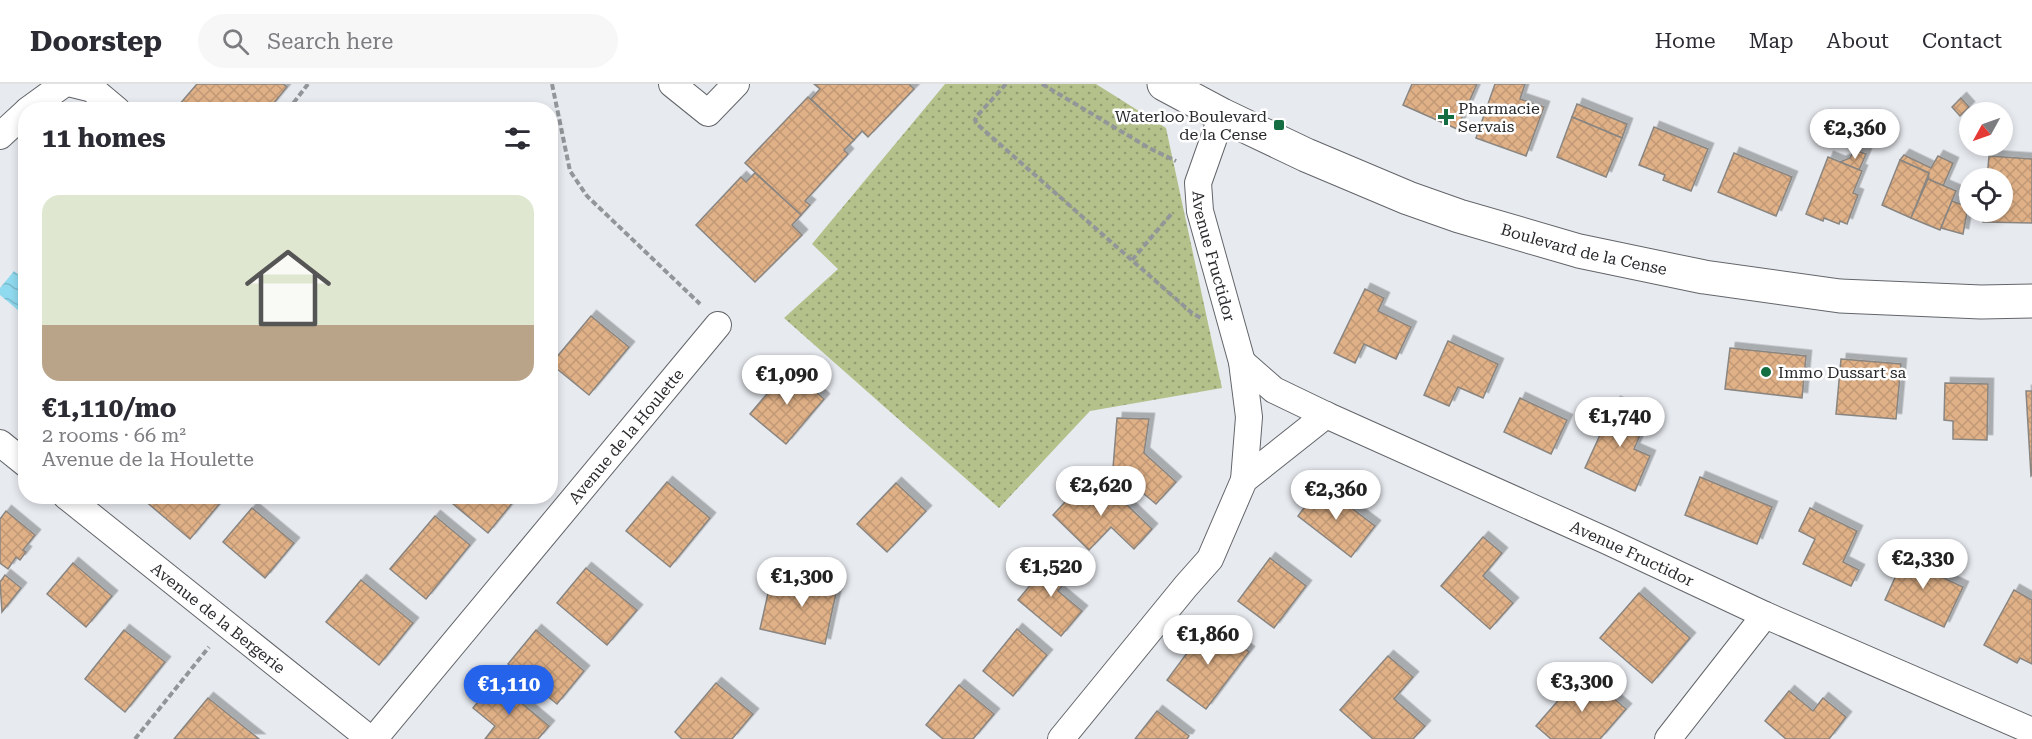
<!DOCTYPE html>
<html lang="en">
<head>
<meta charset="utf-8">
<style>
	:root { --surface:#fff; --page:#f7f7f7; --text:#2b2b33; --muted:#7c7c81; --line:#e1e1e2; --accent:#2563eb }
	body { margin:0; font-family:"Roboto Serif",serif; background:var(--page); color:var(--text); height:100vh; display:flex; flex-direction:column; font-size:22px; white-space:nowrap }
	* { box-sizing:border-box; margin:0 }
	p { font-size:20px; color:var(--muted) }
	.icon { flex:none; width:33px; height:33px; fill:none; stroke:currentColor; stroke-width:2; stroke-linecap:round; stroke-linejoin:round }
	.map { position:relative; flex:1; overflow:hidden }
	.panel { position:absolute; left:18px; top:18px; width:540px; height:402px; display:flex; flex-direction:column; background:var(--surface); border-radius:24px; box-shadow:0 3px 9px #0003 }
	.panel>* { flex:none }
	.needle { width:39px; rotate:230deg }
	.tools { position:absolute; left:1959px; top:18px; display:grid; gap:12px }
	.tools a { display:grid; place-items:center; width:54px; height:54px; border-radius:50%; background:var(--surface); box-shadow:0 3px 9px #0003; font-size:30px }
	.price { position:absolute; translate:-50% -51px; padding:0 14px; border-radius:21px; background:#fff; color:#222; font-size:20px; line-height:39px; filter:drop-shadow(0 2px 3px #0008) }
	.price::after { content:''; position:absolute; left:50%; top:36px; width:18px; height:14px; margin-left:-9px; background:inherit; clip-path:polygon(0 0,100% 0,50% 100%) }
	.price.current { background:var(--accent); color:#fff }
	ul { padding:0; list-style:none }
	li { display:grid; align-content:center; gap:12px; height:318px; padding:0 24px }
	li+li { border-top:2px solid var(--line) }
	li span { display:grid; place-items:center; height:186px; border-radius:18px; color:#555 }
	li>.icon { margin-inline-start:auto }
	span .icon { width:108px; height:108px; fill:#fffc; stroke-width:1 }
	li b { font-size:26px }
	h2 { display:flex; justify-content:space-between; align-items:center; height:72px; padding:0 24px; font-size:26px }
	header { display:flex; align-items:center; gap:36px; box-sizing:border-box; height:84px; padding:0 30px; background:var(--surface); border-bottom:2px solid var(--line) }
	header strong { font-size:28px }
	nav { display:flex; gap:33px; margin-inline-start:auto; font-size:21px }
	.search { width:420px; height:54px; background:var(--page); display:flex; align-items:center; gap:15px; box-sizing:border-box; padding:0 21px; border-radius:33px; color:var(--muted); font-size:22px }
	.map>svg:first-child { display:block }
</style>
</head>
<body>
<header>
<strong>Doorstep</strong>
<div class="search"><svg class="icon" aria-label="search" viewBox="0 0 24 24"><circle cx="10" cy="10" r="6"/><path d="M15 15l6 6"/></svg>Search here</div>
<nav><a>Home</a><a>Map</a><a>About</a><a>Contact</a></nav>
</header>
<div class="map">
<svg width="2032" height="655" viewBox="0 0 2032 655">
	<defs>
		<pattern id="grass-dots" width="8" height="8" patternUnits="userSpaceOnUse" patternTransform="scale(1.5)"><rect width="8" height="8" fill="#b4c18b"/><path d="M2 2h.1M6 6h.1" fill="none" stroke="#929d72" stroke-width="1.8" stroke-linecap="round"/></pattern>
		<pattern id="water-waves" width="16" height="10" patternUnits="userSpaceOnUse" patternTransform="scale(1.5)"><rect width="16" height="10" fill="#90daef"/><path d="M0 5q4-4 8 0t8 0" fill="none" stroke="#7cbbcd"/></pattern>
		<pattern id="building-cross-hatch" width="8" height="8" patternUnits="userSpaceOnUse" patternTransform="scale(1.5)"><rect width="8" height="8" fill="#e0b187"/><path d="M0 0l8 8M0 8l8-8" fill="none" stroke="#c09875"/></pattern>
		<filter id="shadow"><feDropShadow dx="5.5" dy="-5.5" stdDeviation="0" flood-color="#0004"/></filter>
	</defs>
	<rect width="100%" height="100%" fill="#e7eaef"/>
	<polygon fill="url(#grass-dots)" points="945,0 1096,0 1166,44 1222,304 1090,327 999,424 784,234 838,185 812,160"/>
	<polygon fill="url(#water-waves)" points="14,187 25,196 25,232 0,211 0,204"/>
	<g fill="url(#building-cross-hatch)" stroke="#898581" stroke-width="1.5" filter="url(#shadow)">
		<polygon points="197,0 283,0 287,3 268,26 185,26 179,21"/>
		<polygon points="814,0 909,0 914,5 868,53 862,47 854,56 811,15 820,5"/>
		<polygon points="1412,0 1477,0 1457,45 1403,21"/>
		<polygon points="1495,0 1525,0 1520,15 1544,23 1526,72 1476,54"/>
		<polygon points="808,13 854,56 844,66 848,70 805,117 810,121 801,131 745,79"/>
		<polygon points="1961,14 1969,23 1960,32 1952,23"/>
		<polygon points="1577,20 1627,40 1622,54 1572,33"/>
		<polygon points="1572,33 1622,54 1606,93 1557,73"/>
		<polygon points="1654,43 1708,65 1691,107 1663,96 1665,91 1639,81"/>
		<polygon points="1854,66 1866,70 1859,86 1840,78 1850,74"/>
		<polygon points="1734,69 1792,93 1776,132 1718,108"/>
		<polygon points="1904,71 1931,84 1938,72 1953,79 1943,102 1928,95 1929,89 1900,76"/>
		<polygon points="1989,72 2032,75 2032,139 1983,138 1984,128 2002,128 2002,94 1987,94"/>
		<polygon points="1828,73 1862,87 1853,109 1858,111 1847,140 1840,137 1839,140 1824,134 1823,137 1806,130"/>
		<polygon points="1900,76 1929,89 1911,134 1882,121"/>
		<polygon points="26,88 26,101 19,95"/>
		<polygon points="755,89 801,131 792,141 802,151 755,198 696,141 741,93 746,98"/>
		<polygon points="1928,95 1956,107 1940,146 1911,134"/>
		<polygon points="1952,117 1968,123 1963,150 1941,144"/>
		<polygon points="1365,205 1384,214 1378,227 1411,243 1396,275 1364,260 1355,279 1334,269"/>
		<polygon points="591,232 629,263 589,311 551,280"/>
		<polygon points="1448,257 1498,280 1483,314 1458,303 1449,322 1424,311"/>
		<polygon points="1730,264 1806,272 1802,314 1725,305"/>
		<polygon points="1841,275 1901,280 1896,335 1836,330"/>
		<polygon points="789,284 824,315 786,360 750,330"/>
		<polygon points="1945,299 1988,300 1987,356 1953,355 1953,337 1944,336"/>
		<polygon points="2026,307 2032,307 2032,391 2031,392"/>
		<polygon points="1520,314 1567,336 1551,370 1504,348"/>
		<polygon points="1615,318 1648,333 1634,365 1650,372 1635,407 1585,384"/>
		<polygon points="1117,334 1149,335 1144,369 1176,398 1156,420 1113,384"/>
		<polygon points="1700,393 1772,423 1757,460 1685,431"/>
		<polygon points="667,398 710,434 670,483 626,447"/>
		<polygon points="1103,398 1152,445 1134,465 1111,443 1089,466 1053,431 1079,403 1089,413"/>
		<polygon points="896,399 926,427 887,468 857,440"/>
		<polygon points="1321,401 1375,442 1351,473 1298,432"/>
		<polygon points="147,412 226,412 190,455 144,416"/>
		<polygon points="459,412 518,412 488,449 453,420"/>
		<polygon points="252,424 294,459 265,494 223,458"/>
		<polygon points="1810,424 1857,447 1843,478 1859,486 1851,502 1803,480 1815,455 1799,447"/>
		<polygon points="6,427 35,451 23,466 26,468 20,476 16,473 8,485 0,479 0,435"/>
		<polygon points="435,432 470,461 426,515 390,485"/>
		<polygon points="1483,453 1502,469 1483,492 1513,519 1490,545 1441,502"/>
		<polygon points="1908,465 1937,478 1933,489 1963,503 1944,543 1885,516"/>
		<polygon points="1053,474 1072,490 1058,507 1082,527 1061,552 1018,516"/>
		<polygon points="1270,474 1306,502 1274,544 1238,517"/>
		<polygon points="73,479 112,512 86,543 47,510"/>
		<polygon points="586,484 637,526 607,561 557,519"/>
		<polygon points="800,486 839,495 825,560 760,545 769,505 794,511"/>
		<polygon points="5,491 21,504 2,528 0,498"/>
		<polygon points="361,496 413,539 379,581 326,538"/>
		<polygon points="2014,506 2032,516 2032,580 2020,574 2017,579 1984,561"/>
		<polygon points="1639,509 1690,554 1652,599 1600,554"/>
		<polygon points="1210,538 1249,568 1206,625 1167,596"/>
		<polygon points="1017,545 1047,571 1013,612 983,587"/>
		<polygon points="124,546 165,578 125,628 85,595"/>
		<polygon points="536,546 584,587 557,620 508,580"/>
		<polygon points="1388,572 1413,593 1394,615 1425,642 1413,655 1373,655 1340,626"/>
		<polygon points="1583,588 1626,625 1600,655 1551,655 1536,642"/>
		<polygon points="495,597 549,642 538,655 485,655 495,642 473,624"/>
		<polygon points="716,599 753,630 732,655 682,655 675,648"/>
		<polygon points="959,601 994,630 973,655 943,655 926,641"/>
		<polygon points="1789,607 1813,627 1823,614 1846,633 1829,655 1786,655 1765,637"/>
		<polygon points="208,614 259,655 174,655"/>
		<polygon points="1157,627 1189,652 1187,655 1135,655"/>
	</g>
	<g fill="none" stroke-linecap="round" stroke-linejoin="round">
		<defs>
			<g id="minor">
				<polyline points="72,0 92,5 117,26"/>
				<polyline points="672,0 708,29 736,0"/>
				<polyline points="28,26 64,0"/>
				<path id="s1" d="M1222,31L1198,99L1200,127L1242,278L1249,333L1244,396"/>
				<polyline points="0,52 26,28"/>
				<path id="s2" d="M1242,278L1274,306L1326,331L1607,457L1765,531L2032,647"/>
				<polyline points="0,359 26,380"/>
				<path id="s3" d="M66,412L370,655"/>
				<path id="s4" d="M374,655L718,241"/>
				<polyline points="1061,655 1186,502 1210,475 1244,396 1326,331"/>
				<polyline points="1668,655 1765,531"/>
			</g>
			<g id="secondary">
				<path id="s5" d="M1164,0L1222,31L1306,71L1408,114L1459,132L1579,167L1704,193L1840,212L1981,218L2032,217"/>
			</g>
		</defs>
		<use href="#minor" stroke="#626569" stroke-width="28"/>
		<use href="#secondary" stroke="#626569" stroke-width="35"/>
		<g stroke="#939699" stroke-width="4" stroke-dasharray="6 3" stroke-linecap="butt">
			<polyline points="552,0 570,87 587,112 700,220"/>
			<polyline points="1006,0 977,32 975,36 978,41 1192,229 1201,234"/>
			<polyline points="1042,0 1149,64 1176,77"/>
			<polyline points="288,26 308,0"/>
			<polyline points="1132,176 1173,128"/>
			<polyline points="135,655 209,563"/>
		</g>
		<use href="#minor" stroke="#fff" stroke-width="26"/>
		<use href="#secondary" stroke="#fff" stroke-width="33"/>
	</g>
	<g fill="#156e41" stroke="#fff" stroke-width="2">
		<path d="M1443 24h6v6h6v6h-6v6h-6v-6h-6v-6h6z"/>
		<rect x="1273" y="35" width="12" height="12" rx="3"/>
		<circle cx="1766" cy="288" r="6"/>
	</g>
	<g text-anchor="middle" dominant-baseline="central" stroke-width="5" stroke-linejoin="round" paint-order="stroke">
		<g font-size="16" fill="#292a2c" stroke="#fff" text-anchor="start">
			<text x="1458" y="24">Pharmacie<tspan x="1458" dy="18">Servais</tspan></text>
			<text x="1267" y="32" text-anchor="end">Waterloo Boulevard<tspan x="1267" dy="18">de la Cense</tspan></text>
			<text x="1778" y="288">Immo Dussart sa</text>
		</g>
		<g font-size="16" fill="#292a2c" stroke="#fff">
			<text stroke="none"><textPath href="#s5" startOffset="453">Boulevard de la Cense</textPath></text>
			<text stroke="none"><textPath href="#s1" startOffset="147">Avenue Fructidor</textPath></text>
			<text stroke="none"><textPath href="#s4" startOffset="394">Avenue de la Houlette</textPath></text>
			<text stroke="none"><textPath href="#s2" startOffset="436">Avenue Fructidor</textPath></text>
			<text stroke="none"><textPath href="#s3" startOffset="195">Avenue de la Bergerie</textPath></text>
		</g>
	</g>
</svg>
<div class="tools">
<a><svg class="needle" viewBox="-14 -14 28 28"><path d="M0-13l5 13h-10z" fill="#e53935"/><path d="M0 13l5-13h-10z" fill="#7c7c81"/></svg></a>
<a><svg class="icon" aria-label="locate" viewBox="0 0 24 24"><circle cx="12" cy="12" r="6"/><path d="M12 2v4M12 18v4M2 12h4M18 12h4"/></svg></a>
</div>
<b class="price" style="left:1855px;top:76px">€2,360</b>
<b class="price" style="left:787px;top:322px">€1,090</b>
<b class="price" style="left:1620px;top:364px">€1,740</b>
<b class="price" style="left:1101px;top:433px">€2,620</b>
<b class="price" style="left:1336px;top:437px">€2,360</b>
<b class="price" style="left:1923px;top:506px">€2,330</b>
<b class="price" style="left:1051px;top:514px">€1,520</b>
<b class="price" style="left:802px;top:524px">€1,300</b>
<b class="price" style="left:1208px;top:582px">€1,860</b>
<b class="price" style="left:1582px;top:629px">€3,300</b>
<b class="price current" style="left:509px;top:632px">€1,110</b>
<section class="panel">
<h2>11 homes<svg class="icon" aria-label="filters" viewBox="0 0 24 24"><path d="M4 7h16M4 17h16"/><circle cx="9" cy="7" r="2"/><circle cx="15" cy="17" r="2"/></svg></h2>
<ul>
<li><span style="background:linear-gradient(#dfe7d0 70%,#b9a48a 0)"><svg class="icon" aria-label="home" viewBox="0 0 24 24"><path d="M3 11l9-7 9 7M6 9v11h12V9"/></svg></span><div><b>€1,110/mo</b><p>2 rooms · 66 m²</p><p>Avenue de la Houlette</p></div></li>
</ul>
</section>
</div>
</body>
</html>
